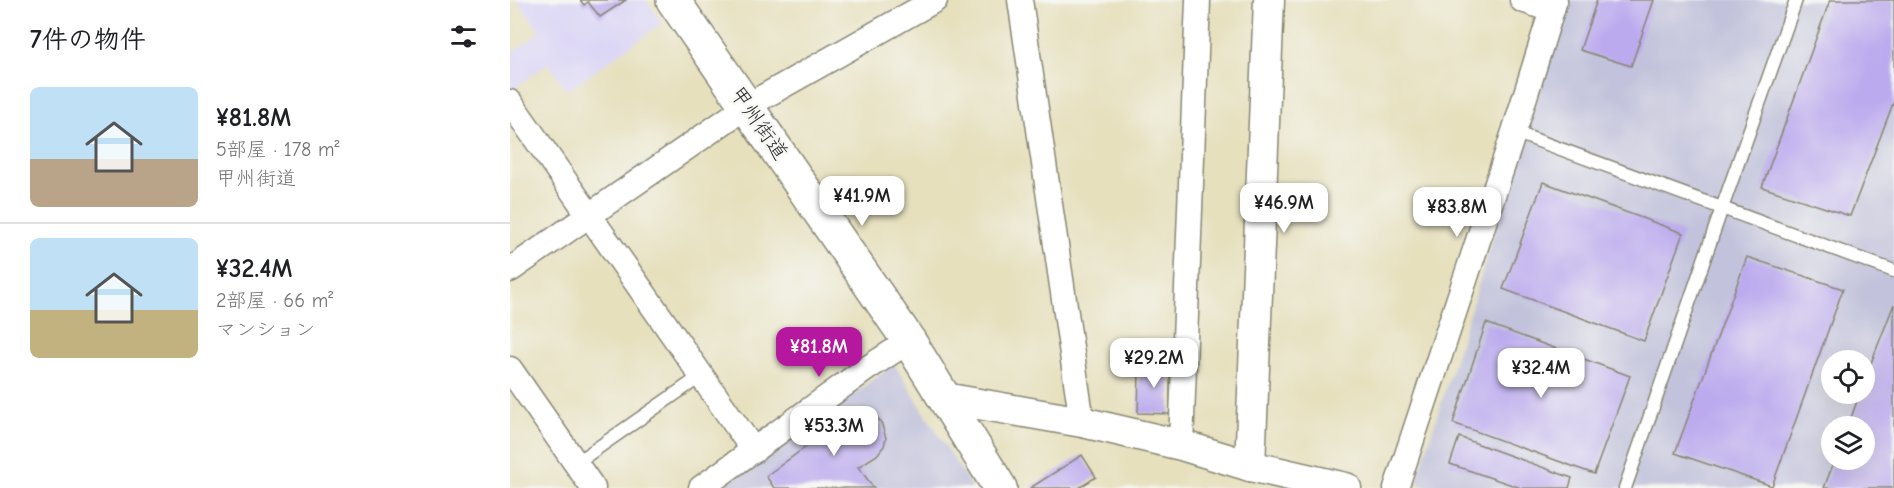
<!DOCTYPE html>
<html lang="ja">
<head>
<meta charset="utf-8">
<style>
	:root { --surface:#fff; --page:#f2f2f2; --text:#202124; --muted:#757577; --line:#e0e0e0; --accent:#b5179e }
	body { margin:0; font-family:"Comic Neue","Klee One",sans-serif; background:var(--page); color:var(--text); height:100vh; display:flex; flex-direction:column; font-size:22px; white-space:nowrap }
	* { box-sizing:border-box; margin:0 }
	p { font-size:20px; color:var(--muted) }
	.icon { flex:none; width:33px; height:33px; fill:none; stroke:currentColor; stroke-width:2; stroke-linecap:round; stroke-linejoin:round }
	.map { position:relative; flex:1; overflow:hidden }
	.sheet { display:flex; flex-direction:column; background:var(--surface); width:510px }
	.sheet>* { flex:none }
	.buttons { position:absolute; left:1311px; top:350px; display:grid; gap:12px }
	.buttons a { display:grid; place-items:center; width:54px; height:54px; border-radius:50%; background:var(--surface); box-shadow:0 6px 24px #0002; font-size:30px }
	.price { position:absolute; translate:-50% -51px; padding:0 14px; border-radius:12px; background:#fff; color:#222; font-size:20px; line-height:39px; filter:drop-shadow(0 2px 3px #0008) }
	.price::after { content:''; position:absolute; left:50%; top:36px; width:18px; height:14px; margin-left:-9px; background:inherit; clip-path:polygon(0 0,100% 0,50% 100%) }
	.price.active { background:var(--accent); color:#fff }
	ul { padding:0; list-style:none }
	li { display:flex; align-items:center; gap:18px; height:150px; padding:0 30px }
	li+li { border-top:2px solid var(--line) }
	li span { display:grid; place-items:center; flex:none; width:168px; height:120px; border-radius:9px; color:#555 }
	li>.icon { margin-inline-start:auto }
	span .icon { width:72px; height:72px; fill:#fffc; stroke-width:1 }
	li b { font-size:26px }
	h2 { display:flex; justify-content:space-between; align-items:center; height:72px; padding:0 30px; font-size:26px }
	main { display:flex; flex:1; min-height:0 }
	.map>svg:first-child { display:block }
</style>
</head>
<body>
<main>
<section class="sheet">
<h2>7件の物件<svg class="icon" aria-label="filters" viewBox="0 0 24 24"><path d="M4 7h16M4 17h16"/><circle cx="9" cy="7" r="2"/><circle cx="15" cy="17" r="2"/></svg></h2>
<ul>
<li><span style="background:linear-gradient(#bfe0f5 60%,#b9a48a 0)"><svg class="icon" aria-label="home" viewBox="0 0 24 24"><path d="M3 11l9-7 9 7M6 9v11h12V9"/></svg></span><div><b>¥81.8M</b><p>5部屋 · 178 m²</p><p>甲州街道</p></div></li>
<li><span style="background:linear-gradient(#bfe0f5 60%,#c2b280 0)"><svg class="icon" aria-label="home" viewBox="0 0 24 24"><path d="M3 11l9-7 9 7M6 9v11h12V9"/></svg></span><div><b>¥32.4M</b><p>2部屋 · 66 m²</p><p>マンション</p></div></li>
</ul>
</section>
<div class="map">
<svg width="1384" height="488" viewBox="0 0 1384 488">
	<rect width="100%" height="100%" fill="#f6f6f2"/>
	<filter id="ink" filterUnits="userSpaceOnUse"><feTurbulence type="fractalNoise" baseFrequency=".0167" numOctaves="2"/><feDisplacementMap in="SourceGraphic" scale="12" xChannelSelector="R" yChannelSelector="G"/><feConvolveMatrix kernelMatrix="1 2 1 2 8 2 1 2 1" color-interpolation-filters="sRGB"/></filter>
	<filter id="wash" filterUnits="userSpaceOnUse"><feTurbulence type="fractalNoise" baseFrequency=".008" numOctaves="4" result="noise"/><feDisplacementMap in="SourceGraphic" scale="24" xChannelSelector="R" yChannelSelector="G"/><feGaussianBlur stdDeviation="1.35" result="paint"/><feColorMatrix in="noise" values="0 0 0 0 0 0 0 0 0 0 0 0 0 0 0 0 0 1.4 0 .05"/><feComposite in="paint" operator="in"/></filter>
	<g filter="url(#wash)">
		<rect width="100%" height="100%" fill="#e6e0bd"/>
		<polygon fill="#dcd6f6" points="7,0 136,0 152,23 57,91 38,63 0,92 0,54 30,32"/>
		<g fill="#c2c2dc" fill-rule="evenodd">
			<path d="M1058,0H1384V488H925L906,483ZM1322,360H1354V393H1322ZM1322,426H1354V459H1322Z"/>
			<polygon points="384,364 462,488 211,488 339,398"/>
		</g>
		<g id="blocks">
			<g fill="#bae">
				<polygon points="70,0 116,0 90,17 78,2 74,5"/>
				<polygon points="1087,0 1144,0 1121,66 1070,50"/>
				<polygon points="1320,0 1384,0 1384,101 1340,216 1252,187"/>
				<polygon points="1033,182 1173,233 1134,341 993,289"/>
				<polygon points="1237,257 1333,289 1262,486 1165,453"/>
				<polygon points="1384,304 1384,488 1314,488 1325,459 1354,459 1354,426 1338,426 1350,393 1354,393 1354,381"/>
				<polygon points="976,323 1120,376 1084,474 943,423"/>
				<polygon points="625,364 660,364 660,414 628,413 629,369 625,369"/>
				<polygon points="355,412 365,416 371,422 376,438 374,446 367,455 348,467 364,488 264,488 256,476 340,415"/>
				<polygon points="949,437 1062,478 1059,488 1011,488 940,464"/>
				<polygon points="572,455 586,477 569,488 520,488"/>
			</g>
		</g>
	</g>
	<g filter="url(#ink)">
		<use href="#blocks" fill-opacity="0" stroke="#888674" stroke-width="1.5"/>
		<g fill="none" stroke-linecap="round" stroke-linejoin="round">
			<defs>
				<g id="service">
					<polyline points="1004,132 1384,271"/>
					<polyline points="66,463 191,376"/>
					<polyline points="1115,488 1212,208 1286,0"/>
				</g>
				<g id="minor">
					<polyline points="510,0 572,422"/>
					<polyline points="1012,0 1042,10"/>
					<polyline points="0,102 244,451"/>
					<polyline points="0,270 237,106 425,0"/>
					<polyline points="0,369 83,488"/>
					<polyline points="671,445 688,0"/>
					<polyline points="191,488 356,369 399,341"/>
					<polyline points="886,488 1004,132 1045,0"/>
				</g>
				<g id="tertiary">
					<polyline points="434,398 572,422 671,445 740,466 836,488"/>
					<polyline points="740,466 759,0"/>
				</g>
				<polyline id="secondary" points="163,0 399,341 490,488"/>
			</defs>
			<use href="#service" stroke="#888674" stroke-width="15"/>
			<use href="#minor" stroke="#888674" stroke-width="27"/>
			<use href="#tertiary" stroke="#888674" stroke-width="33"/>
			<use href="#secondary" stroke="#888674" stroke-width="36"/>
			<use href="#service" stroke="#fff" stroke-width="12"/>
			<use href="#minor" stroke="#fff" stroke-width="24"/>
			<use href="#tertiary" stroke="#fff" stroke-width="30"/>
			<use href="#secondary" stroke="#fff" stroke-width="33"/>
		</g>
	</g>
	<g text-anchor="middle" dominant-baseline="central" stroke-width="4.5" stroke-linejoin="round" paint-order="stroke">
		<g font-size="21" fill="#2b2b2b" stroke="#f6f6f2">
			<text transform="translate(249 123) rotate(55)">甲州街道</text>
		</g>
	</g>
</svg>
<div class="buttons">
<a><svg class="icon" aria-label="locate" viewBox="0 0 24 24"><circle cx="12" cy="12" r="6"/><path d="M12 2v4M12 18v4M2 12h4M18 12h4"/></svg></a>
<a><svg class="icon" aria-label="layers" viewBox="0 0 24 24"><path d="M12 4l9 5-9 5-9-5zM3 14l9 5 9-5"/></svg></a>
</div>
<b class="price" style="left:352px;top:227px">¥41.9M</b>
<b class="price" style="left:774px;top:234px">¥46.9M</b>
<b class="price" style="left:947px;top:238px">¥83.8M</b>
<b class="price active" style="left:309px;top:378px">¥81.8M</b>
<b class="price" style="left:644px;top:389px">¥29.2M</b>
<b class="price" style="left:1031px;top:399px">¥32.4M</b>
<b class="price" style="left:324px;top:457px">¥53.3M</b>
</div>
</main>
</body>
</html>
